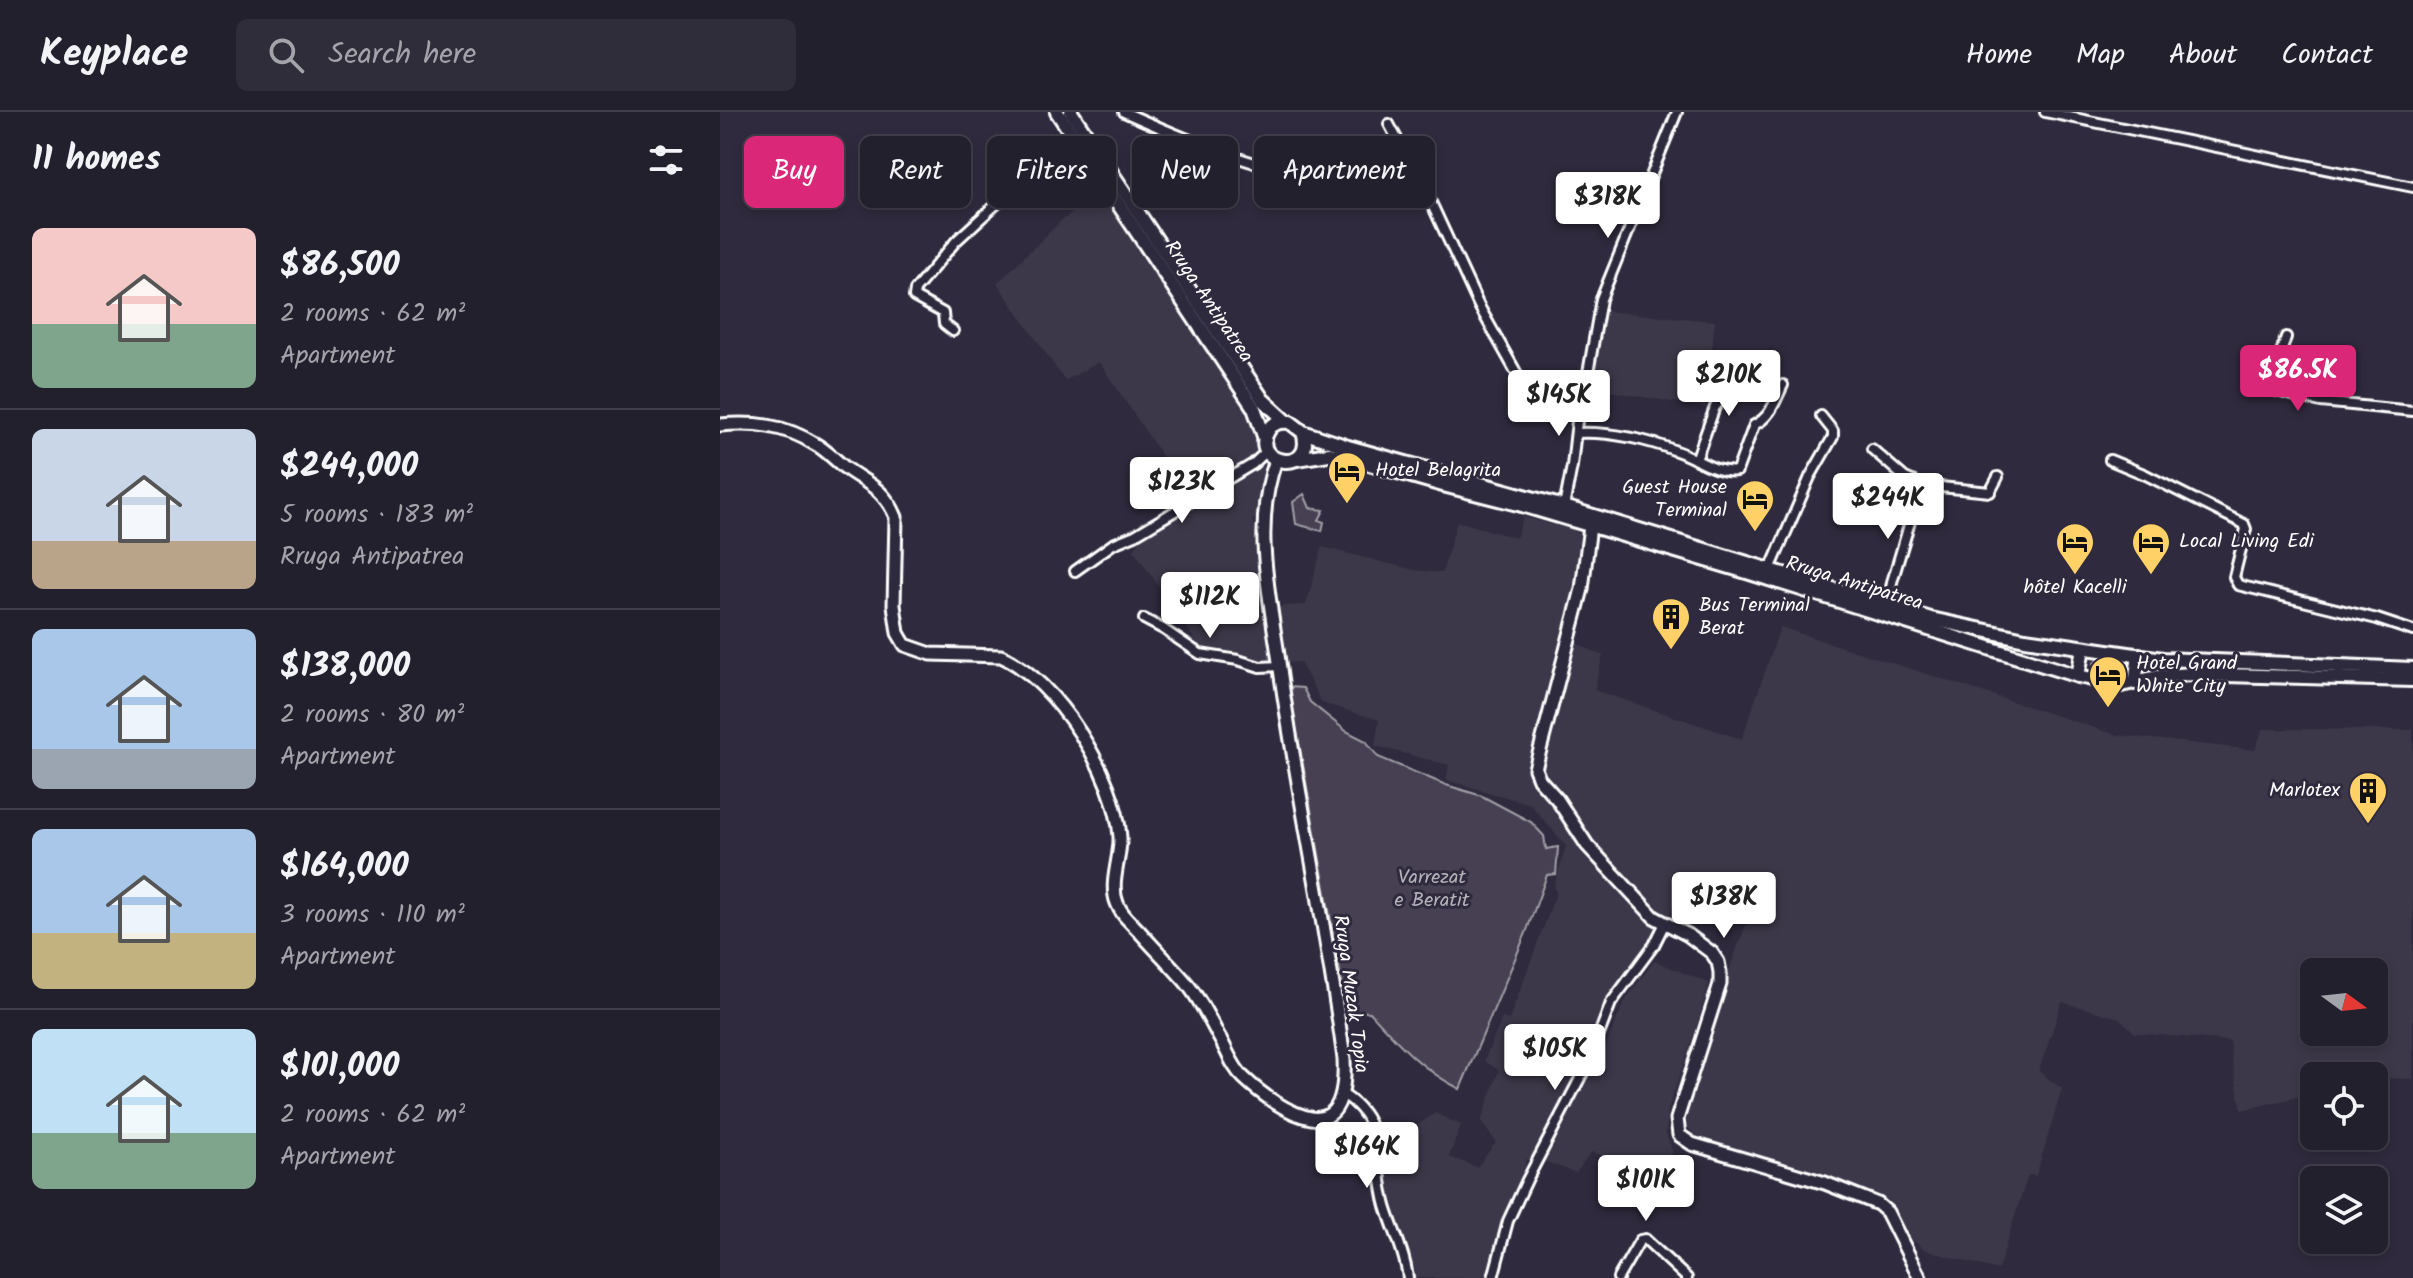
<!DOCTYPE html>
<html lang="en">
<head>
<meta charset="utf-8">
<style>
	:root { --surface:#23202e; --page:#2f2d3a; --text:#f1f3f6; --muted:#a3a3aa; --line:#403e4a; --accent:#db2777 }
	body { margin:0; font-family:Kalam,sans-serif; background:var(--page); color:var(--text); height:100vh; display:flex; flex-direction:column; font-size:30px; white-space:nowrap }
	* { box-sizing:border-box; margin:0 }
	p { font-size:26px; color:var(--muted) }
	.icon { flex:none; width:44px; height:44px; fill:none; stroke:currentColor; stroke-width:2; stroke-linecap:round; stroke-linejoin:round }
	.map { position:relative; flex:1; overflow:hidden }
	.side { display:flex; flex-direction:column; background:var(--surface); width:720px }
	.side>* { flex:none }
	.guide { position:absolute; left:24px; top:24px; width:760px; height:72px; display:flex; gap:16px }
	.needle { width:52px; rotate:105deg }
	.controls { position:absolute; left:1580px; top:846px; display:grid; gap:16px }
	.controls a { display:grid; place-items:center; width:88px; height:88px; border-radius:12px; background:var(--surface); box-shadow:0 4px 12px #0003,0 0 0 2px var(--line); font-size:40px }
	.price { position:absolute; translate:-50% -68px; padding:0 18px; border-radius:8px; background:#fff; color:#222; font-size:26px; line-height:52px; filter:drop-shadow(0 2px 4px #0008) }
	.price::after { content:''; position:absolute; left:50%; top:48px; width:24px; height:18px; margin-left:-12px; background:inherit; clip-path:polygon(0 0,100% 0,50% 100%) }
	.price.current { background:var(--accent); color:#fff }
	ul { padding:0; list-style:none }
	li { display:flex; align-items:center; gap:24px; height:200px; padding:0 32px }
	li+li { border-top:2px solid var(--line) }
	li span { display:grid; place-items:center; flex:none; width:224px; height:160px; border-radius:12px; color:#555 }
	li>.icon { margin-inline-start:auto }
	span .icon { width:96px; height:96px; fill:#fffc; stroke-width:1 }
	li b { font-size:34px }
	h2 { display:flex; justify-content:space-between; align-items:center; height:96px; padding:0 32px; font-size:34px }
	.tag { padding:0 28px; border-radius:12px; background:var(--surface); box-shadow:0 4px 12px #0003,0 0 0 2px var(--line); font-size:28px; line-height:72px }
	.tag.current { background:var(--accent); color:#fff }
	header { display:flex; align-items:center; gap:48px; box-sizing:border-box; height:112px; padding:0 40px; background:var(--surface); border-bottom:2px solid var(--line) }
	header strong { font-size:38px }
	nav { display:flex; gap:44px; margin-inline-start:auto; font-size:28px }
	.search { width:560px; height:72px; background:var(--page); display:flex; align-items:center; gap:20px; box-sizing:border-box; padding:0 28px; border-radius:12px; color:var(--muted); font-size:30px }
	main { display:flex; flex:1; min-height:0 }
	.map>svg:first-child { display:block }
</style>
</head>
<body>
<header>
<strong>Keyplace</strong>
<div class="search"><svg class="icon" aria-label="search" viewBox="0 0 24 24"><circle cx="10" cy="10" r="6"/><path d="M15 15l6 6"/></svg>Search here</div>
<nav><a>Home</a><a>Map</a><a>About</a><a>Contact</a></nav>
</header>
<main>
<section class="side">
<h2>11 homes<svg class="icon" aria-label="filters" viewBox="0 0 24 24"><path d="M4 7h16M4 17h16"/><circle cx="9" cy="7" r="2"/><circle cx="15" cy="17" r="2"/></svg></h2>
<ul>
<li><span style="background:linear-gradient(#f6c9c9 60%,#7fa58c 0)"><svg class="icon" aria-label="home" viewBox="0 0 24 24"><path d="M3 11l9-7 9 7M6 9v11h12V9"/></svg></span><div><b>$86,500</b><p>2 rooms · 62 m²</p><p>Apartment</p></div></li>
<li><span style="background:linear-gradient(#c9d6e8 70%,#b9a48a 0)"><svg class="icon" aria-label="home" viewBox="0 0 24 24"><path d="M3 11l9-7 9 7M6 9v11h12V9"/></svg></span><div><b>$244,000</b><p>5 rooms · 183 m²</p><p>Rruga Antipatrea</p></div></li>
<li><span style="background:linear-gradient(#a9c7e8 75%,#9aa5b1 0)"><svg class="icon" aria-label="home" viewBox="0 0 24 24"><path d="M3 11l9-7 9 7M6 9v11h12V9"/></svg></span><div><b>$138,000</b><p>2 rooms · 80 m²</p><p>Apartment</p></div></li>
<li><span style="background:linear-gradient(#a9c7e8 65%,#c2b280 0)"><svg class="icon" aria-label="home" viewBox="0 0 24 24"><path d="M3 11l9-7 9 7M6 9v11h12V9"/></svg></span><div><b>$164,000</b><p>3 rooms · 110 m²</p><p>Apartment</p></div></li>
<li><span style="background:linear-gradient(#bfe0f5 65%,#7fa58c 0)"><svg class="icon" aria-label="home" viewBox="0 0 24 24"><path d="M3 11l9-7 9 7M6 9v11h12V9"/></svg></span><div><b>$101,000</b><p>2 rooms · 62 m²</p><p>Apartment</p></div></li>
</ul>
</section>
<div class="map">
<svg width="1693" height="1166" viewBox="0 0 1693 1166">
	<rect width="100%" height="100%" fill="#2f2a3d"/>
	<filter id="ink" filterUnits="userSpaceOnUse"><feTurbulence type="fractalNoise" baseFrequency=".0125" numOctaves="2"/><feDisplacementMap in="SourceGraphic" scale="16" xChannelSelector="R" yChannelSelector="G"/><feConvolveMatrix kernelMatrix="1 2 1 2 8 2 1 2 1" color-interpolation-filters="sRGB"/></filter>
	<g filter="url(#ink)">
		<g fill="#3c3749" fill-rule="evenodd">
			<path d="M384,79L529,306L543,356L541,404L532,409L539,423L538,462L543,495L586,493L602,435L694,458L722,461L737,409L796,426L803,405L854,418L859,422L860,458L842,524L883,544L874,578L1022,627L1060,515L1397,623L1535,638L1543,617L1693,618V967L1654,966V964H1594V981L1522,998L1512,950L1510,929L1415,921L1399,906L1342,890L1319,959L1342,977L1316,1064L1308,1063L1278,1158L1211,1140L1203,1137L1191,1126L1169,1088L985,1027L975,1023L967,1014L966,1002L1012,850L1037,783L963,759L951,801L921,843L888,886L869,938L816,1049L807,1047L768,1166H695L696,1160L674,1101L665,1059L685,1022L715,1001L741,1013L729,1045L757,1055L776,1030L761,1010L779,958L764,949L782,906L789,908L836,781L834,774L846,734L810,692L726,668L729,653L655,634L659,608L602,591L580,550L534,553L483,540L414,438L420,429L431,420L475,393L379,250L345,269L277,171L342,108ZM1594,860H1654V920H1594Z"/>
			<polygon points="885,199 995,209 986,296 872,276"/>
			<polygon points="934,849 989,871 978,911 948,997 946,1022 953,1040 939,1064 871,1040 856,1061 824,1049 882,941 905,889"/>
		</g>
		<g fill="#464152" stroke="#a2a0a8" stroke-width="2">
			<polygon points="584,382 590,396 604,398 599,408 604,410 602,419 576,412 573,390"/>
			<polygon points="1380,546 1405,549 1410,553 1410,558 1405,562 1378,558 1374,551"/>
			<path d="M569,575L583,576L590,590L626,619L646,629L658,645L726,673L762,684L811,710L824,724L826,737L838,735L836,762L827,763L806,821L740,977C701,957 679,932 650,900L627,899Z"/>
		</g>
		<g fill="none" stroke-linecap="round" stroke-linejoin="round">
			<defs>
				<g id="street">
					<path d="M404,0C483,35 550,62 637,74"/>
					<polyline points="1325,0 1693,75"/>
					<path d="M669,12L709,86L759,194L801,269C817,287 838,268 858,274L862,279"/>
					<polyline points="233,219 224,212 223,201 194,185 195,178 236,129 353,22"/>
					<polyline points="1566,225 1550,275 1556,279 1601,290 1693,299"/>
					<path d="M856,321C889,319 929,328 959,340C978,347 996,362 1017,359L1034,313C1051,305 1055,289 1063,273"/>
					<polyline points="1152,337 1185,366 1201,373 1270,380 1278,365"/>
					<polyline points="976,348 995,295 1006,281 1019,254"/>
					<polyline points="1390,348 1426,363 1524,412 1526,417 1514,465 1518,473 1657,507 1693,519"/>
					<polyline points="844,395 852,354 859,291 867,267 881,187 957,0"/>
					<polyline points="355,459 393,432 415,423 533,352 547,339"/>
					<polyline points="1049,460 1090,365 1113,325 1113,319 1101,304"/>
					<polyline points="1168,493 1172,470 1201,373"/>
					<polyline points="424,507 443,517 480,542 518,548 540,555 560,554"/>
					<path d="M622,982C666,1007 654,1052 666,1094C673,1118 685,1140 688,1166"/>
					<polyline points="773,1166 788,1109 807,1068 869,949 891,891 934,833 944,813"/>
					<polyline points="898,1166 920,1128 925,1127 967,1166"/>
				</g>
				<g id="secondary">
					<path d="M0,313C34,310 65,313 95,332C106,338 114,347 124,355C147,372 164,376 176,405L174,493L178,521L185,533L211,542L281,544C337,569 396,664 400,725C401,746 389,771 397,791C401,803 411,810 419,819C434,836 450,852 464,868C478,884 489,906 499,925C507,938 512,955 524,966C541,982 568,1002 591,1006C624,1011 625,969 624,947C607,816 578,688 560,557C551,488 531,416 556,348"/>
					<polyline points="873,404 870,414 862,477 815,657 819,667 837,687 867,733 934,805 968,823 992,841 998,850 1000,860 1000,872 957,1007 959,1023 972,1032 1105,1071 1158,1092 1167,1100 1200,1166"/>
				</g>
				<g id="primary">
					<polyline points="337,0 534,296 545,327"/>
					<polyline points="351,0 543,288 566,309"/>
					<path d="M583,320C597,364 528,353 548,319C553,310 561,309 570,310L583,320L628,335L844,395L1211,507L1305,527L1443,547L1693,557"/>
					<polyline points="576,347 609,342 625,345 723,373 802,393 1027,460 1358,564 1401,573 1437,565 1470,562 1693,568"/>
					<polyline points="1358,564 1363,536"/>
					<polyline points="1415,571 1419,543"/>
				</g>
			</defs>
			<use href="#street" stroke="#fff" stroke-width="14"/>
			<use href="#secondary" stroke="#fff" stroke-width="17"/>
			<use href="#primary" stroke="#fff" stroke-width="18"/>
			<use href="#street" stroke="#2f2a3d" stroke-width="8"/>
			<use href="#secondary" stroke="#2f2a3d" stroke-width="11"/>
			<use href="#primary" stroke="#2f2a3d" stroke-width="12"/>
		</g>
	</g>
	<defs>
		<symbol id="hotel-pin" viewBox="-11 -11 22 30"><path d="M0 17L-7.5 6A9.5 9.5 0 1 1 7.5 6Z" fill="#ffd166" stroke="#2f2a3d"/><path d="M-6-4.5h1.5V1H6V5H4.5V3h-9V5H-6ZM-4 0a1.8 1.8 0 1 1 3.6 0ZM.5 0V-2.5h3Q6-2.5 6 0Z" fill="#111"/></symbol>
		<symbol id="building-pin" viewBox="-11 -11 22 30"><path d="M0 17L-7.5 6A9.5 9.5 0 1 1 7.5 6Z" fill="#ffd166" stroke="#2f2a3d"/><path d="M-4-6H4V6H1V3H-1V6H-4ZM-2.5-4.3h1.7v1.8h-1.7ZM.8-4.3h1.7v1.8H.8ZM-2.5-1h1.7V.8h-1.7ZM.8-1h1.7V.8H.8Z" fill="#111"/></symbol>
	</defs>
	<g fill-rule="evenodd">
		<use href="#hotel-pin" x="605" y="337" width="44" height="60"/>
		<use href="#hotel-pin" x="1013" y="365" width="44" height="60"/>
		<use href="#hotel-pin" x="1333" y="408" width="44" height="60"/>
		<use href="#hotel-pin" x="1409" y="408" width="44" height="60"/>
		<use href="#building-pin" x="929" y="483" width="44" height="60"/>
		<use href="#hotel-pin" x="1366" y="541" width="44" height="60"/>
		<use href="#building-pin" x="1626" y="657" width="44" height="60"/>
	</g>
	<g text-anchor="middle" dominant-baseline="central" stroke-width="6" stroke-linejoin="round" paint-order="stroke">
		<g font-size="20" fill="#fff" stroke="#2f2a3d">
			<text transform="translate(488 190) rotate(56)">Rruga Antipatrea</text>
			<text transform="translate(1134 472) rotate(17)">Rruga Antipatrea</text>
			<text transform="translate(630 882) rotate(82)">Rruga Muzak Topia</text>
		</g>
		<g font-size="20" fill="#fff" stroke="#2f2a3d" text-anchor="start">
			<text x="655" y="359">Hotel Belagrita</text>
			<text x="1007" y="376" text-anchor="end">Guest House<tspan x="1007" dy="23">Terminal</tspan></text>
			<text x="1459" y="430">Local Living Edi</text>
			<text x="1355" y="476" text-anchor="middle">hôtel Kacelli</text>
			<text x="979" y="494">Bus Terminal<tspan x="979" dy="23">Berat</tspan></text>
			<text x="1416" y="552">Hotel Grand<tspan x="1416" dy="23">White City</tspan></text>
			<text x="1620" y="679" text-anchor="end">Marlotex</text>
		</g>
		<g font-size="20" fill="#b5b3ba" stroke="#2f2a3d">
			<text x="712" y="766">Varrezat<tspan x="712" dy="23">e Beratit</tspan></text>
		</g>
	</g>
</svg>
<div class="controls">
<a><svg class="needle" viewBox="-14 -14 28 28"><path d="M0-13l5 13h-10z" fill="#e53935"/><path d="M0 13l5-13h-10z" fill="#a3a3aa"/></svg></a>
<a><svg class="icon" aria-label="locate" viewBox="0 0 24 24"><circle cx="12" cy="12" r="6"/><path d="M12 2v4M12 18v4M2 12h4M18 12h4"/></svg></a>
<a><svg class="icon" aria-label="layers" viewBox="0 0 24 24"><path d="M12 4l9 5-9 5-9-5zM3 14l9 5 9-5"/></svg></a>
</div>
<b class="price" style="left:888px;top:128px">$318K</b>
<b class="price current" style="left:1578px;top:301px">$86.5K</b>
<b class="price" style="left:1009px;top:306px">$210K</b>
<b class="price" style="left:839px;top:326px">$145K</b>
<b class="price" style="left:462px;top:413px">$123K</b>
<b class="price" style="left:1168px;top:429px">$244K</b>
<b class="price" style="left:490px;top:528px">$112K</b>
<b class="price" style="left:1004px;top:828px">$138K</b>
<b class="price" style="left:835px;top:980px">$105K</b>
<b class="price" style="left:647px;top:1078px">$164K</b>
<b class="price" style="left:926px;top:1111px">$101K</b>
<div class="guide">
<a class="tag current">Buy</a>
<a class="tag">Rent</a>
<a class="tag">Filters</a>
<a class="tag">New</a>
<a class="tag">Apartment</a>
</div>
</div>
</main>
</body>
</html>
